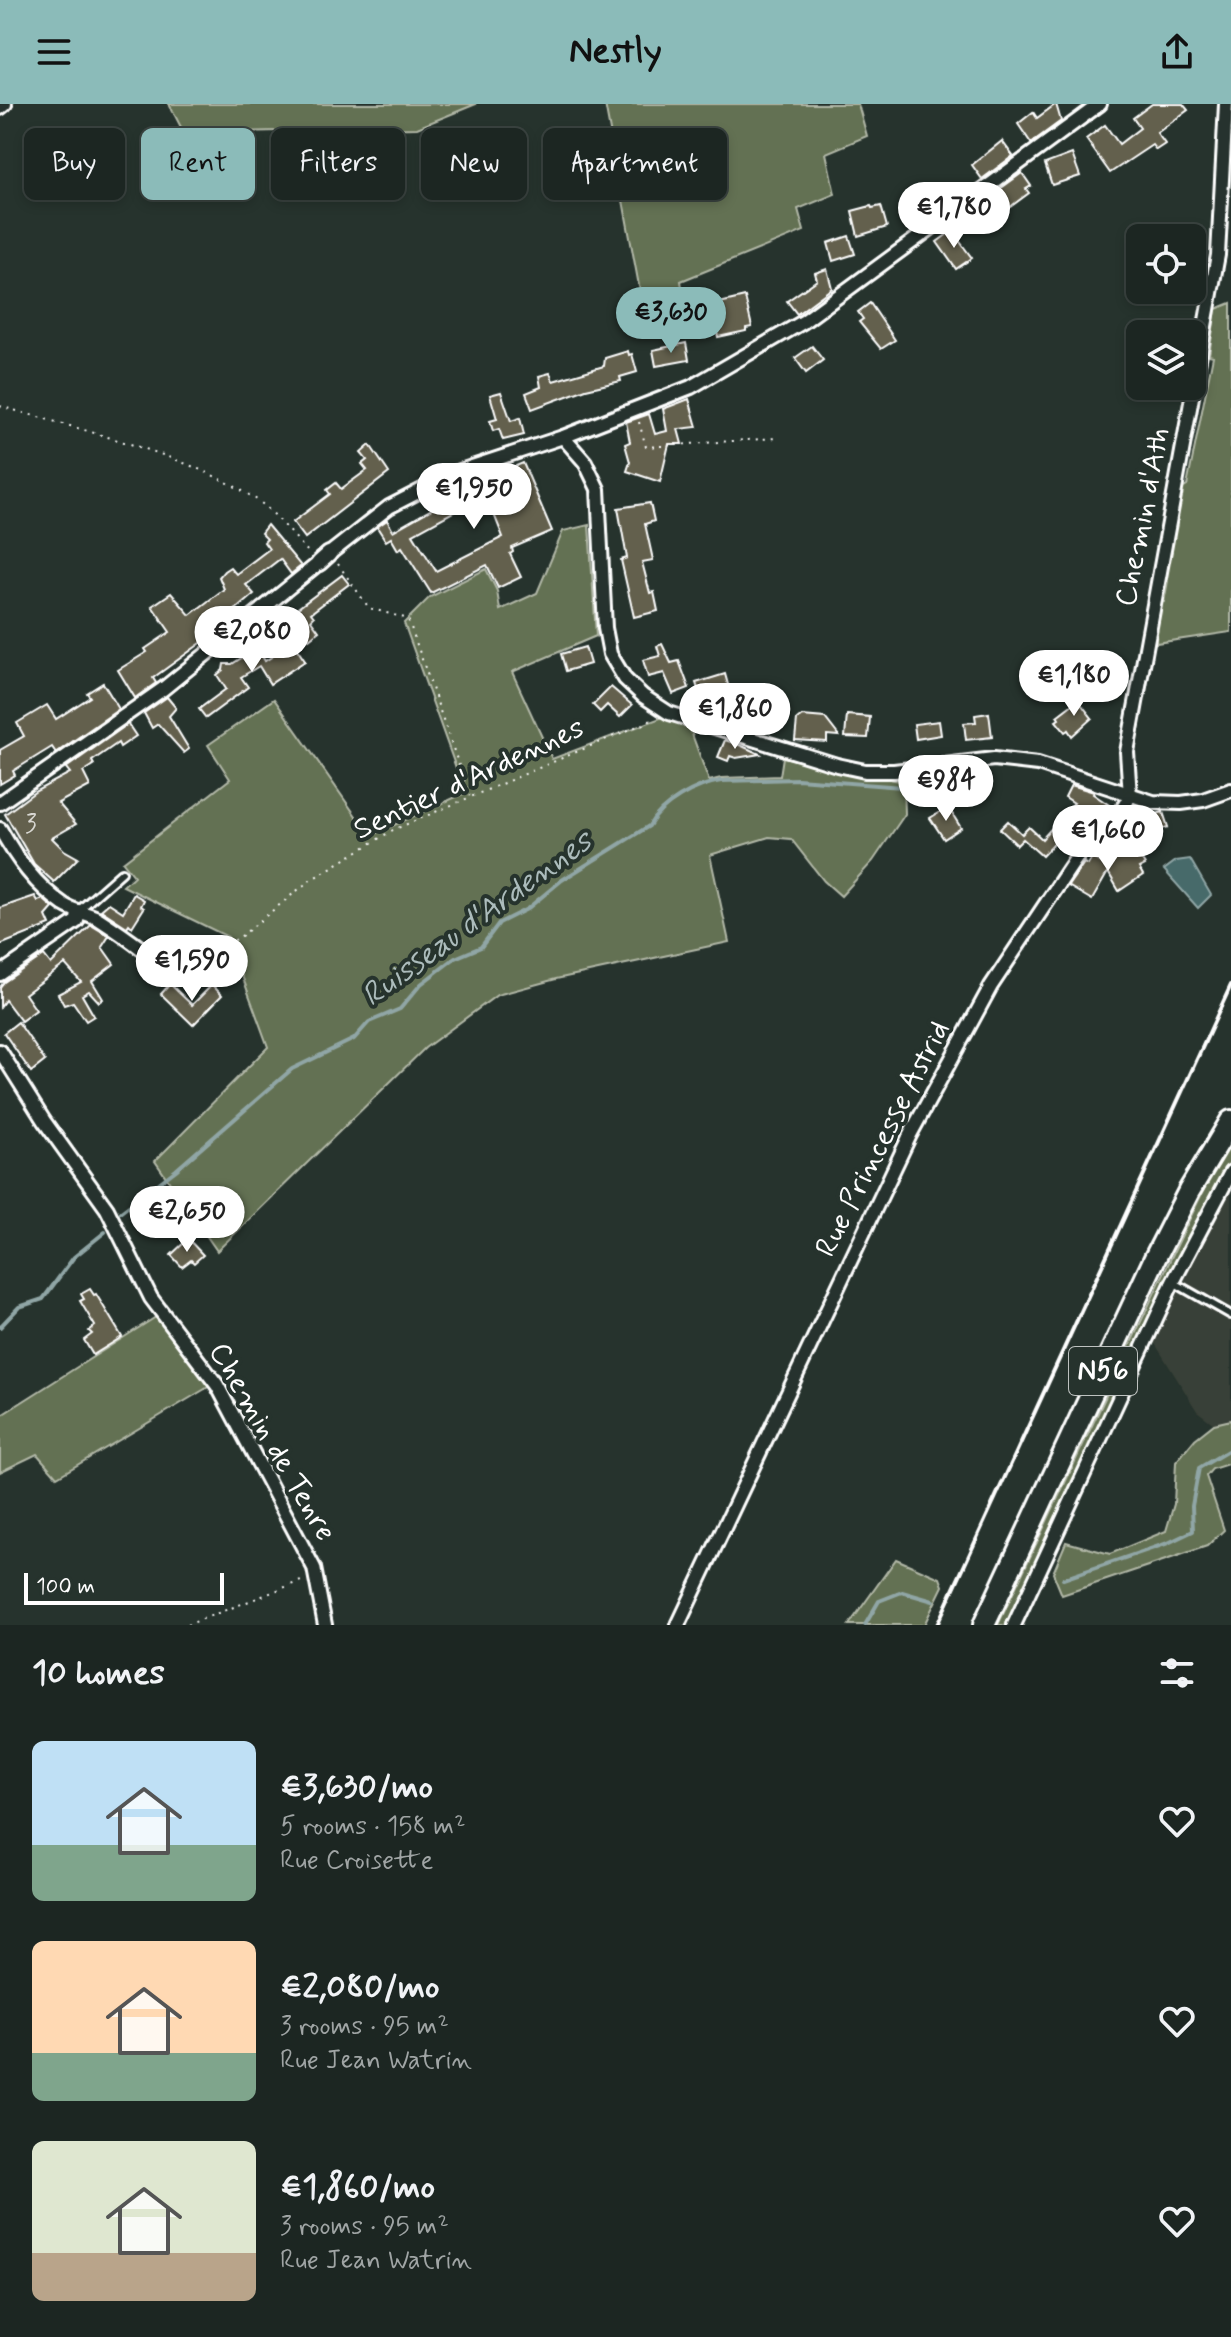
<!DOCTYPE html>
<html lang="en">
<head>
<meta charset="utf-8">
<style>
	:root { --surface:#1c2622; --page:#252e2a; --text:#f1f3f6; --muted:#a0a5a5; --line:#3a4340; --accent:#8bbbb9 }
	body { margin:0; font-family:Mynerve,sans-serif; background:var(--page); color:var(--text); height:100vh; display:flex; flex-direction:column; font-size:30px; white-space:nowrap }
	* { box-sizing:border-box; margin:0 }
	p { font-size:26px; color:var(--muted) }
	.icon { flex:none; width:44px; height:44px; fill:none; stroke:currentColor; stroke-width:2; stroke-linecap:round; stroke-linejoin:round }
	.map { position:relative; height:1521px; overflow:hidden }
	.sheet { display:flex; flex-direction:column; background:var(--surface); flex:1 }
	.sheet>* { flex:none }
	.guide { position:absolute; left:24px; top:24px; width:800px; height:72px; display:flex; gap:16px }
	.controls { position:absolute; left:1126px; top:120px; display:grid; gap:16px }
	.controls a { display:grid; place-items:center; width:80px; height:80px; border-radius:12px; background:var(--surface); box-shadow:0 4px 12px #0003,0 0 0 2px var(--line); font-size:40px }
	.scale { position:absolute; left:24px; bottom:20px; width:200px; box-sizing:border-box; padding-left:8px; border:4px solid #fff; border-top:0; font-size:22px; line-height:28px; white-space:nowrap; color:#fff; -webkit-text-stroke:6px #26332d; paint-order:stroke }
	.price { position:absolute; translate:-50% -68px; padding:0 18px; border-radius:28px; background:#fff; color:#222; font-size:26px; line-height:52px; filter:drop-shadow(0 2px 4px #0008) }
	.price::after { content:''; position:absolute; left:50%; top:48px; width:24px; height:18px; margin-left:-12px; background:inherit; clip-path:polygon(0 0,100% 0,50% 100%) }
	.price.active { background:var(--accent); color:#111 }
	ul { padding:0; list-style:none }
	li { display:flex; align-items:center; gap:24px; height:200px; padding:0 32px }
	li span { display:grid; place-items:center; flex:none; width:224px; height:160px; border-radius:12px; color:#555 }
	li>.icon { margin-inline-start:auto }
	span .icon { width:96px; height:96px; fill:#fffc; stroke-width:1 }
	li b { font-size:34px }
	h2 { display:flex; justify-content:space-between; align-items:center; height:96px; padding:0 32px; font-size:34px }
	.pill { padding:0 28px; border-radius:12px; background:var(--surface); box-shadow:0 4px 12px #0003,0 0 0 2px var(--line); font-size:28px; line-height:72px }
	.pill.active { background:var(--accent); color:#111 }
	header { display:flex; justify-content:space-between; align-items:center; height:104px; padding:0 32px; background:var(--accent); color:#111; font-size:36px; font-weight:700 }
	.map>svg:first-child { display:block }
</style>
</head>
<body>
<header><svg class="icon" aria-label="menu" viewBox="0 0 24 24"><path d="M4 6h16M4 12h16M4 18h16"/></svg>Nestly<svg class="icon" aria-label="share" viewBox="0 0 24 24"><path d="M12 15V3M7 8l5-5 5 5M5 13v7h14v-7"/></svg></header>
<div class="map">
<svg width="1231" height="1521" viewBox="0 0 1231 1521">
	<rect width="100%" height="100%" fill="#26332d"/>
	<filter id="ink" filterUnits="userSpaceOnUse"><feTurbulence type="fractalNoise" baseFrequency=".0125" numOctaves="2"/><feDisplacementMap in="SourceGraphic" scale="16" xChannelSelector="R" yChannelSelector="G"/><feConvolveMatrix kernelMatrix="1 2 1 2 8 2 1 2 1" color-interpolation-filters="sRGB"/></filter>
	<g filter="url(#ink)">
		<polygon fill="#394037" points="1231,1081 1231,1316 1214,1320 1197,1307 1154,1238"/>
		<g fill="#647152" stroke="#b2b8a8" stroke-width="2">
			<polygon points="169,0 476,0 417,24 184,29"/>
			<polygon points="605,0 858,0 867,32 826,49 835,90 798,105 804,127 681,177 688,221 648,230"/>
			<polygon points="1231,199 1231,528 1156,539 1155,525 1159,499 1164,498 1168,477 1164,474 1182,385 1187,382 1213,252 1209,251 1216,205"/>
			<polygon points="589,421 596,532 512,568 552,655 663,613 689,622 709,677 721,674 780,672 783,653 904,678 905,710 873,757 841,792 824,777 791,735 769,733 710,751 729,838 556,875 497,891 425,944 217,1147 155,1057 268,943 228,833 123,782 134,772 123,758 230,675 208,641 274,595 370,732 465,689 404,519 430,493 486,465 497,487 500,506 537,489 563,427"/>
			<polygon points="1231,1038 1231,1057 1197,1117 1162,1190 1009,1521 998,1521 1179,1137 1208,1077"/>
			<polygon points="159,1211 210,1282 57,1373 37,1350 0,1368 0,1312"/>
			<polygon points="1231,1316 1231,1359 1212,1365 1206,1372 1224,1426 1207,1442 1062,1491 1053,1469 1066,1438 1110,1450 1166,1427 1174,1400 1176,1358 1195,1335 1214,1320"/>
			<polygon points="896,1455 940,1474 943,1482 924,1521 849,1521"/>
		</g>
		<polygon fill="#466a6a" stroke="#90a6a6" stroke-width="2" points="1190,755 1211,791 1198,804 1164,766 1176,757"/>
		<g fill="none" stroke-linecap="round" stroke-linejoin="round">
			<g stroke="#90a6a6" stroke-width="4">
				<path d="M121,1108L176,1066L292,965L354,935L369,918L400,905L421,880L455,854L481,843L499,819L527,805L562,776L649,722C661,700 695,681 721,677L798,675L902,683"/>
				<polyline points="0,1223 19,1203 43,1195 74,1153 105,1128"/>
				<polyline points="1063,1475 1168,1439 1193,1427 1192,1402 1199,1364 1231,1345"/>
				<polyline points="865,1521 879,1497 902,1488 933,1497"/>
			</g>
		</g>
		<g fill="#64604d" stroke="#fff" stroke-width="2" fill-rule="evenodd">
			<polygon points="1056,0 1061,17 1031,39 1018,20 1033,8 1037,14"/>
			<polygon points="1152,0 1183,0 1188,6 1157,29 1165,40 1156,46 1152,41 1110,69 1086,35 1105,21 1119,40 1140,24 1133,14"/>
			<polygon points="1002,37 1013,52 982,75 972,61"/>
			<polygon points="1072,50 1080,72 1052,81 1045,60"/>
			<polygon points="1022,69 1031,82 1026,85 1029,89 998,112 995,109 981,119 971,106"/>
			<polygon points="871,102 872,104 881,102 887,123 858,132 852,107"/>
			<polygon points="952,127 972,154 956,165 937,138"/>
			<polygon points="849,132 855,150 833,157 828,139"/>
			<polygon points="827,165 832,184 797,210 787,197 817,176 815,169"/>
			<polygon points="745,193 752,223 746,224 746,227 718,233 711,201"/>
			<polygon points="870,199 895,236 881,245 859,218 863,215 858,208"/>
			<polygon points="686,239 689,256 656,262 653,246"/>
			<polygon points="812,242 823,256 806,269 795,254"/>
			<polygon points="628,247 629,251 632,250 637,268 620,273 621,277 586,285 532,305 526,289 541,283 539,272 550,269 553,277 604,262 605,254"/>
			<polygon points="501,288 511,317 520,314 524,331 503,336 499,325 493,327 490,317 497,315 490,291"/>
			<polygon points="689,295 697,323 678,325 682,340 669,340 660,378 627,367 630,358 625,340 630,338 626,318 649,310 655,330 667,327 663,305"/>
			<polygon points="370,341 389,369 305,434 293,418 330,390 327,386 336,379 341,385 367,366 362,360 367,356 361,349"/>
			<path d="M523,359L552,427L512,444L513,448L510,450L521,473L498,484L487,461L431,489L402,443L398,446L391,434L386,437L377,423L387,416L393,427L483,376ZM486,390L503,433L436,467L413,430Z"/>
			<polygon points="650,399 654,417 645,420 653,456 642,458 650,489 654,488 658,507 634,513 621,456 627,454 618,404"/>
			<polygon points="267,421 301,462 291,470 280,455 246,481 254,490 206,531 208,534 153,574 156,579 135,594 118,566 147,548 145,545 170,528 152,502 171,489 190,511 224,485 219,473 224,467 230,463 236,470 269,445 264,438 267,435 261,429"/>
			<polygon points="342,471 349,480 311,509 314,513 311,516 319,527 309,535 290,510"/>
			<polygon points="293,539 305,557 270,580 259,562 241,573 248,583 206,614 199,605 226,585 217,571 223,566 224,560 232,560 257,544 265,557"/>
			<polygon points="662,540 671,559 679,557 689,584 673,590 664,569 648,573 643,556 660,552 657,542"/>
			<polygon points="585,543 590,560 566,567 561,550"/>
			<polygon points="725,570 730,588 702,597 696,579"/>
			<polygon points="103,579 119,605 56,649 52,643 13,667 15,671 0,680 0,646 24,632 17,619 47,601 56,615 90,593 87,589"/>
			<polygon points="611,583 632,601 620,613 607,601 600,608 593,601"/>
			<polygon points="167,593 176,604 169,612 189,645 184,649 158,620 152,624 144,609"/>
			<polygon points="1078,596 1092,614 1072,632 1068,626 1065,628 1056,617 1059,615 1057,612"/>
			<polygon points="989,609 992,633 966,636 964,619 976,618 975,611"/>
			<polygon points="847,611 870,613 868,634 845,633"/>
			<polygon points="802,612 825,614 839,632 827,631 827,638 795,636 797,616"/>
			<polygon points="939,617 941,631 916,635 914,620"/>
			<polygon points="128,620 136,632 120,643 118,639 92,657 94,661 83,668 90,682 58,699 76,720 52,734 64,746 78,754 54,778 34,760 5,710 36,687 70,669 66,664"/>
			<polygon points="725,636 742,642 760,650 736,654 730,652 728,657 718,653"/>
			<polygon points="1071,681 1094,688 1093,690 1109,701 1098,713 1090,708 1059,742 1055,738 1042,752 1023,735 1017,741 1000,725 1008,717 1022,730 1029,723 1042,735 1074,699 1065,693"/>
			<polygon points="948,703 961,724 944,735 930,714"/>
			<polygon points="1149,707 1150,712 1163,708 1168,723 1131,735 1124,716"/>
			<polygon points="1133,742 1145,761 1139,764 1143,771 1119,787 1108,768 1092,796 1068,782 1084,759 1088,761 1092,754 1104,760"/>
			<polygon points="134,790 144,796 141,802 144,804 132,823 129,820 127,823 101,806 109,799 123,808"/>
			<polygon points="35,792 38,797 43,795 53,804 46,812 50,821 0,841 0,804"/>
			<polygon points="91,821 109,832 102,843 114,860 92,877 103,895 99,898 89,887 82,891 94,912 86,917 73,898 64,901 58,890 81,878 65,860 25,890 36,906 21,917 5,896 0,903 0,883 4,878 44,851 51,860"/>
			<polygon points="170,880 192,901 212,881 222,891 193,921 161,890"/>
			<polygon points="18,918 45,957 31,968 4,929"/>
			<polygon points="188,1135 203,1151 194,1159 191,1156 182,1163 171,1151"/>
			<polygon points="90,1185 94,1191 96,1190 122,1233 93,1251 84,1236 92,1230 89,1227 95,1222 80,1197 84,1195 81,1190"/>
		</g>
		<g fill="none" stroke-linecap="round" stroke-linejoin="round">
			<defs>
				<g id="service">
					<polyline points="78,807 122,768"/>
					<polyline points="1173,1178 1231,1211"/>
				</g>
				<g id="minor">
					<polyline points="0,4 5,0"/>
					<polyline points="563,333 585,358 598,385 605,524 610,550 625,575 643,592 669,609 837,661 865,667 894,667 994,655 1038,660 1153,698 1181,699 1203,696 1231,686"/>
					<polyline points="329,450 389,403 457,368 563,333 691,283 803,218 1100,0"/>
					<polyline points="1130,692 1127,648 1218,151 1226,0"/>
					<polyline points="0,699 163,585 319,459"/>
					<path d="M0,725C17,755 35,781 64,801C75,808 88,809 99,815C125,832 152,851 174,872"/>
					<polyline points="0,870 77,817 78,807"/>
					<polyline points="0,947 44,1017 107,1105 151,1194 217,1281 314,1464 325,1521"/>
					<polyline points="678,1521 910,1031 991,882 1077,753 1097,728 1122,706 1130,692"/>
					<polyline points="1014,1521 1173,1178 1231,1068"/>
				</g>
				<polyline id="tertiary" points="319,459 329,450"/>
				<polyline id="trunk" points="984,1521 1155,1154 1189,1087 1231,1017"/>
			</defs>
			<use href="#service" stroke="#fff" stroke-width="12"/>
			<use href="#minor" stroke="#fff" stroke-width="18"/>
			<use href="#tertiary" stroke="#fff" stroke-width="20"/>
			<use href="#trunk" stroke="#fff" stroke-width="26"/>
			<g stroke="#fff" stroke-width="2" stroke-dasharray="2 6" stroke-linecap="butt">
				<path d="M0,302C77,325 187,350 254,394C273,406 294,433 310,450"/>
				<polyline points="639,318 646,343 776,334"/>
				<polyline points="338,460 369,504 408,515 470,693"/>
				<polyline points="186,865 240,833 309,777 393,726 654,615"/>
				<polyline points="187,1521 301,1477"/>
			</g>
			<use href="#service" stroke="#26332d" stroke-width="6"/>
			<use href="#minor" stroke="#26332d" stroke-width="12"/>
			<use href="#tertiary" stroke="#26332d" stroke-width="14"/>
			<use href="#trunk" stroke="#26332d" stroke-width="20"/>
			<polyline stroke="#fff" stroke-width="4" points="937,1521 1231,881"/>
		</g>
	</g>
	<g text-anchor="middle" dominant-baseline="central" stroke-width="8" stroke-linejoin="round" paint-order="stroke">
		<g font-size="26" fill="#d8d7d2">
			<text x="31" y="721">3</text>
		</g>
		<rect fill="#26332d" stroke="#bec2c0" stroke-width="2" x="1069" y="1243" width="68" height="48" rx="6"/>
		<g font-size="28" font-weight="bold" fill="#fff">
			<text x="1103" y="1267">N56</text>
		</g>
		<g font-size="30" fill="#fff" stroke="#26332d">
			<text transform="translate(1143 413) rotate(-79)">Chemin d'Ath</text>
			<text transform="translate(469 675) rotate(-25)">Sentier d'Ardennes</text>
			<text transform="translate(883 1035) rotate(-63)">Rue Princesse Astrid</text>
			<text transform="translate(272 1338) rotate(60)">Chemin de Tenre</text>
		</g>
		<g font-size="32" font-style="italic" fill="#acbcbc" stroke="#26332d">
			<text transform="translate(477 815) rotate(-36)">Ruisseau d'Ardennes</text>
		</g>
	</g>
</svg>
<div class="controls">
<a><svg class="icon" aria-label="locate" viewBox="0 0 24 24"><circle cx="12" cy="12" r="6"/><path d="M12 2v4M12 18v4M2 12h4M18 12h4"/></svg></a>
<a><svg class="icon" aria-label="layers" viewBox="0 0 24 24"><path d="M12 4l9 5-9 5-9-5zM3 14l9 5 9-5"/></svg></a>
</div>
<div class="scale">100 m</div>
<b class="price" style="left:954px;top:146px">€1,780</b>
<b class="price active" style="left:671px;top:251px">€3,630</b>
<b class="price" style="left:474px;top:427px">€1,950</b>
<b class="price" style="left:252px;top:570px">€2,080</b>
<b class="price" style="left:1074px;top:614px">€1,180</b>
<b class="price" style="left:735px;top:647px">€1,860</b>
<b class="price" style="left:946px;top:719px">€984</b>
<b class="price" style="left:1108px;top:769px">€1,660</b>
<b class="price" style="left:192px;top:899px">€1,590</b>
<b class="price" style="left:187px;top:1150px">€2,650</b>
<div class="guide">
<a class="pill">Buy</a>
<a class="pill active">Rent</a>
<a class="pill">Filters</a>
<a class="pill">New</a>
<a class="pill">Apartment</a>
</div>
</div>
<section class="sheet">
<h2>10 homes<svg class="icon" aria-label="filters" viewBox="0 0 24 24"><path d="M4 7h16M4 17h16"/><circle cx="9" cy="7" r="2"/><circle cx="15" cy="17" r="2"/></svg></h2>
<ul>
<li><span style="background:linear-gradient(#bfe0f5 65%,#7fa58c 0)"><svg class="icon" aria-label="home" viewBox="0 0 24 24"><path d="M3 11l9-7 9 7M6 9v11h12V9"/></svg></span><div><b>€3,630/mo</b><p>5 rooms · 158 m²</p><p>Rue Croisette</p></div><svg class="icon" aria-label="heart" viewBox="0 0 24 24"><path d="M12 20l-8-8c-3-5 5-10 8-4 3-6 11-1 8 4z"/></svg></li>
<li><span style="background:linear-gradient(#ffd9b3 70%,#7fa58c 0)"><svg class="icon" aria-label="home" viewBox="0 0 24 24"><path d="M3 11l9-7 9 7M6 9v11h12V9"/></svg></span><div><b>€2,080/mo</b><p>3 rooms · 95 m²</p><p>Rue Jean Watrin</p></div><svg class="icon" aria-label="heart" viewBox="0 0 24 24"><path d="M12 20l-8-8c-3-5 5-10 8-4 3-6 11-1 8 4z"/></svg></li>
<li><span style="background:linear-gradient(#dfe7d0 70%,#b9a48a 0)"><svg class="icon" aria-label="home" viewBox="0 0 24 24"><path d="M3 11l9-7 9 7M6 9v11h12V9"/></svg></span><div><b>€1,860/mo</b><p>3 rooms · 95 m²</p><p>Rue Jean Watrin</p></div><svg class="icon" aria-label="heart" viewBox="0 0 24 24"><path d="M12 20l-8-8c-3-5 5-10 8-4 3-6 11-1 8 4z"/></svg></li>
</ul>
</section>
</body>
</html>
